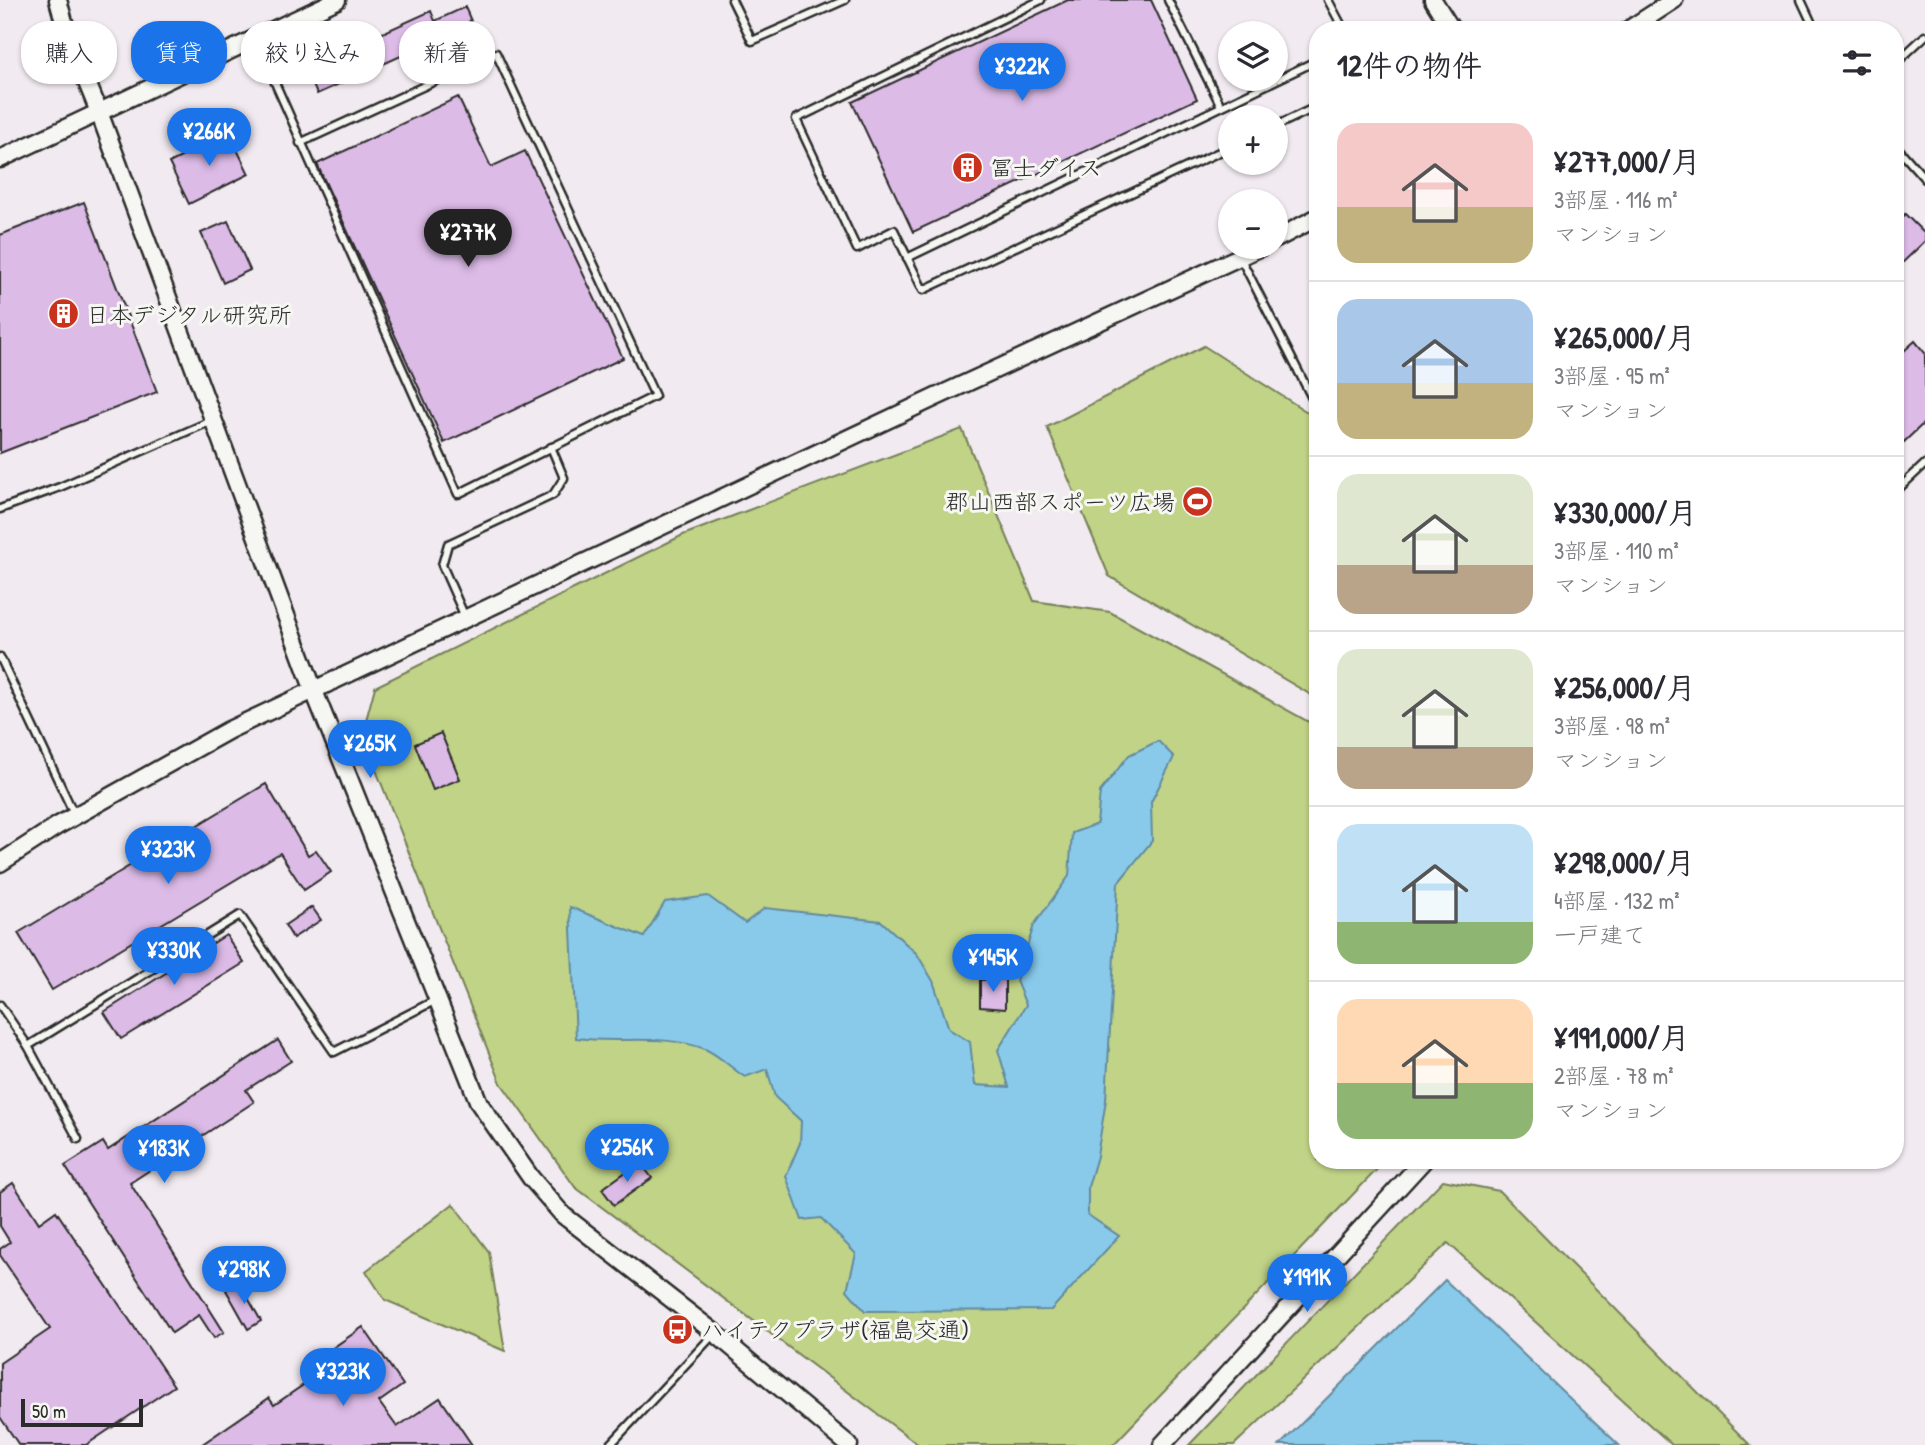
<!DOCTYPE html>
<html lang="ja">
<head>
<meta charset="utf-8">
<style>
	:root { --surface:#fff; --page:#f7f7f7; --text:#2b2b33; --muted:#7c7c81; --line:#e1e1e2; --accent:#1a73e8 }
	body { margin:0; font-family:"Patrick Hand","Klee One",sans-serif; background:var(--page); color:var(--text); height:100vh; display:flex; flex-direction:column; font-size:26px; white-space:nowrap }
	* { box-sizing:border-box; margin:0 }
	p { font-size:23px; color:var(--muted) }
	.icon { flex:none; width:38px; height:38px; fill:none; stroke:currentColor; stroke-width:2; stroke-linecap:round; stroke-linejoin:round }
	.map { position:relative; flex:1; overflow:hidden }
	.panel { position:absolute; left:1309px; top:21px; width:595px; height:1148px; display:flex; flex-direction:column; background:var(--surface); border-radius:28px; box-shadow:0 2px 5px #0004 }
	.panel>* { flex:none }
	.hud { position:absolute; left:21px; top:21px; width:665px; height:63px; display:flex; gap:14px }
	.tools { position:absolute; left:1218px; top:21px; display:grid; gap:14px }
	.tools a { display:grid; place-items:center; width:70px; height:70px; border-radius:50%; background:var(--surface); box-shadow:0 2px 5px #0004; font-size:35px }
	.scale { position:absolute; left:21px; bottom:18px; width:122px; box-sizing:border-box; padding-left:7px; border:4px solid #2b2b2b; border-top:0; font-size:19px; line-height:24px; white-space:nowrap; color:#2b2b2b; -webkit-text-stroke:5px #f6f6f2; paint-order:stroke }
	.price { position:absolute; translate:-50% -60px; padding:0 16px; border-radius:24px; background:var(--accent); color:#fff; font-size:23px; line-height:46px; filter:drop-shadow(0 2px 4px #0008) }
	.price::after { content:''; position:absolute; left:50%; top:42px; width:21px; height:16px; margin-left:-10px; background:inherit; clip-path:polygon(0 0,100% 0,50% 100%) }
	.price.selected { background:#222; color:#fff }
	ul { padding:0; list-style:none }
	li { display:flex; align-items:center; gap:21px; height:175px; padding:0 28px }
	li+li { border-top:2px solid var(--line) }
	li span { display:grid; place-items:center; flex:none; width:196px; height:140px; border-radius:21px; color:#555 }
	li>.icon { margin-inline-start:auto }
	span .icon { width:84px; height:84px; fill:#fffc; stroke-width:1 }
	li b { font-size:30px }
	h2 { display:flex; justify-content:space-between; align-items:center; height:84px; padding:0 28px; font-size:30px }
	.pill { padding:0 24px; border-radius:28px; background:var(--surface); box-shadow:0 2px 5px #0004; font-size:24px; line-height:63px }
	.pill.selected { background:var(--accent); color:#fff }
	.map>svg:first-child { display:block }
</style>
</head>
<body>
<div class="map">
<svg width="1925" height="1445" viewBox="0 0 1925 1445">
	<rect width="100%" height="100%" fill="#f1eaf0"/>
	<filter id="ink" filterUnits="userSpaceOnUse"><feTurbulence type="fractalNoise" baseFrequency=".0143" numOctaves="2"/><feDisplacementMap in="SourceGraphic" scale="14" xChannelSelector="R" yChannelSelector="G"/><feConvolveMatrix kernelMatrix="1 2 1 2 8 2 1 2 1" color-interpolation-filters="sRGB"/></filter>
	<g filter="url(#ink)">
		<g fill="#c0d387" stroke="#767f59" stroke-width="2">
			<polygon points="1204,346 1318,419 1318,699 1109,576 1047,427"/>
			<polygon points="962,429 1034,601 1110,612 1318,727 1318,1160 1386,1160 1113,1445 919,1445 575,1187 501,1083 362,735 375,687 683,535"/>
			<polygon points="1443,1180 1499,1191 1750,1445 1672,1445 1448,1243 1234,1445 1189,1445"/>
			<polygon points="453,1204 489,1252 505,1351 385,1300 366,1271"/>
		</g>
		<g fill="#89caea" stroke="#638a9e" stroke-width="2">
			<path d="M1158,741L1174,757L1151,802L1152,841L1118,883L1106,1100L1097,1156L1088,1187V1215L1119,1236L1051,1310L865,1311L847,1290L856,1254L821,1218L802,1220L786,1176L800,1143L801,1121L775,1097L767,1069L745,1077C732,1069 719,1055 705,1049C663,1033 619,1044 576,1038L570,907L644,937L665,902L708,896L745,923L765,908L881,921L917,954L933,981L949,1029L970,1042L975,1085L1009,1087L998,1050L1026,1005L1016,981L1034,925L1069,876L1072,833L1097,824L1100,792L1129,755Z"/>
			<polygon points="1445,1280 1619,1445 1280,1445"/>
		</g>
		<g fill="#dcbbe7" stroke="#2b2b2b" stroke-width="2">
			<polygon points="1068,0 1151,0 1197,99 913,232 852,102"/>
			<polygon points="465,7 471,21 442,35 443,37 317,94 305,68 431,11 435,21"/>
			<polygon points="458,97 491,167 525,151 623,358 444,443 317,164"/>
			<polygon points="229,133 249,174 189,204 169,163"/>
			<polygon points="84,202 157,392 0,453 0,235"/>
			<polygon points="1905,214 1925,234 1925,241 1895,270 1895,223"/>
			<polygon points="228,221 250,270 223,283 201,233"/>
			<polygon points="1915,341 1925,353 1925,422 1904,442 1895,432 1895,359"/>
			<polygon points="441,733 460,779 433,790 415,744"/>
			<polygon points="266,784 308,855 316,850 331,872 304,890 280,853 52,990 18,933"/>
			<polygon points="312,907 321,920 293,938 285,925"/>
			<polygon points="226,935 244,963 121,1039 104,1012"/>
			<polygon points="1005,979 1005,1009 980,1007 980,980"/>
			<polygon points="278,1040 291,1061 246,1090 254,1102 130,1183 224,1332 214,1338 199,1315 172,1333 65,1166 103,1142 108,1150"/>
			<polygon points="640,1162 652,1178 614,1205 602,1189"/>
			<polygon points="13,1183 39,1223 56,1211 174,1386 86,1445 19,1445 0,1417 0,1363 50,1329 0,1255 0,1249 10,1242 0,1226 0,1192"/>
			<polygon points="239,1282 261,1321 248,1329 226,1290"/>
			<polygon points="363,1327 403,1385 379,1402 397,1427 440,1398 472,1445 201,1445 269,1398 274,1405 322,1372 314,1361"/>
		</g>
		<g fill="none" stroke-linecap="round" stroke-linejoin="round">
			<defs>
				<g id="service">
					<polyline points="732,0 752,41 845,0"/>
					<polyline points="1041,0 796,119 857,249 894,230 923,290 1230,147"/>
					<polyline points="1168,0 1221,106"/>
					<polyline points="1328,0 1344,30"/>
					<polyline points="1801,0 1815,30"/>
					<polyline points="256,40 458,494 655,396 496,53 300,143"/>
					<polyline points="1895,64 1925,36"/>
					<polyline points="1276,126 1318,106"/>
					<polyline points="1895,145 1925,179"/>
					<polyline points="907,258 1318,60"/>
					<polyline points="1241,259 1312,398 1318,402"/>
					<polyline points="1895,492 1925,464"/>
					<polyline points="0,509 60,487 211,421"/>
					<polyline points="465,617 442,565 448,544 553,495 564,478 551,447"/>
					<polyline points="0,657 74,814"/>
					<polyline points="0,1005 28,1046 78,1139"/>
					<polyline points="28,1046 240,915 334,1052 436,1000"/>
					<polyline points="610,1445 714,1334"/>
				</g>
				<g id="tertiary">
					<polyline points="58,0 67,33 99,112 314,691 479,1103 531,1178 563,1215 715,1333 849,1445"/>
					<polyline points="1433,0 1452,30"/>
					<polyline points="1628,30 1674,0"/>
					<polyline points="0,159 337,0"/>
					<polyline points="1276,239 1318,217"/>
					<polyline points="0,863 57,826 229,730 936,397 1261,247"/>
					<polyline points="1162,1445 1424,1160"/>
				</g>
			</defs>
			<use href="#service" stroke="#2b2b2b" stroke-width="11"/>
			<use href="#tertiary" stroke="#2b2b2b" stroke-width="21"/>
			<use href="#service" stroke="#f6f6f2" stroke-width="6"/>
			<use href="#tertiary" stroke="#f6f6f2" stroke-width="16"/>
		</g>
	</g>
	<defs>
		<symbol id="building-disc" viewBox="-11 -11 22 22"><circle r="9.5" fill="#c8321e" stroke="#f6f6f2"/><path d="M-4-6H4V6H1V3H-1V6H-4ZM-2.5-4.3h1.7v1.8h-1.7ZM.8-4.3h1.7v1.8H.8ZM-2.5-1h1.7V.8h-1.7ZM.8-1h1.7V.8H.8Z" fill="#fff"/></symbol>
		<symbol id="stadium-disc" viewBox="-11 -11 22 22"><circle r="9.5" fill="#c8321e" stroke="#f6f6f2"/><path d="M0-5a6.5 5 0 1 0 0 10a6.5 5 0 1 0 0-10ZM-3.5-1.8h7v3.6h-7Z" fill="#fff"/></symbol>
		<symbol id="bus-disc" viewBox="-11 -11 22 22"><circle r="9.5" fill="#c8321e" stroke="#f6f6f2"/><path d="M-5-6H5V4H4V6H2V4H-2V6H-4V4H-5ZM-3.5-4V0h7V-4ZM-3.5 1.2v1.5H-2V1.2ZM2 1.2v1.5H3.5V1.2Z" fill="#fff"/></symbol>
	</defs>
	<g fill-rule="evenodd">
		<use href="#building-disc" x="950" y="150" width="35" height="35"/>
		<use href="#building-disc" x="46" y="296" width="35" height="35"/>
		<use href="#stadium-disc" x="1180" y="484" width="35" height="35"/>
		<use href="#bus-disc" x="660" y="1312" width="35" height="35"/>
	</g>
	<g text-anchor="middle" dominant-baseline="central" stroke-width="6" stroke-linejoin="round" paint-order="stroke">
		<g font-size="23" fill="#2b2b2b" stroke="#f6f6f2" text-anchor="start">
			<text x="990" y="167">冨士ダイス</text>
			<text x="86" y="314">日本デジタル研究所</text>
			<text x="1175" y="501" text-anchor="end">郡山西部スポーツ広場</text>
			<text x="701" y="1329">ハイテクプラザ(福島交通)</text>
		</g>
	</g>
</svg>
<div class="tools">
<a><svg class="icon" aria-label="layers" viewBox="0 0 24 24"><path d="M12 4l9 5-9 5-9-5zM3 14l9 5 9-5"/></svg></a>
<a>+</a>
<a>−</a>
</div>
<div class="scale">50 m</div>
<b class="price" style="left:1022px;top:103px">¥322K</b>
<b class="price" style="left:209px;top:168px">¥266K</b>
<b class="price selected" style="left:468px;top:269px">¥277K</b>
<b class="price" style="left:370px;top:780px">¥265K</b>
<b class="price" style="left:168px;top:886px">¥323K</b>
<b class="price" style="left:174px;top:987px">¥330K</b>
<b class="price" style="left:993px;top:994px">¥145K</b>
<b class="price" style="left:627px;top:1184px">¥256K</b>
<b class="price" style="left:164px;top:1185px">¥183K</b>
<b class="price" style="left:244px;top:1306px">¥298K</b>
<b class="price" style="left:1307px;top:1314px">¥191K</b>
<b class="price" style="left:343px;top:1408px">¥323K</b>
<div class="hud">
<a class="pill">購入</a>
<a class="pill selected">賃貸</a>
<a class="pill">絞り込み</a>
<a class="pill">新着</a>
</div>
<section class="panel">
<h2>12件の物件<svg class="icon" aria-label="filters" viewBox="0 0 24 24"><path d="M4 7h16M4 17h16"/><circle cx="9" cy="7" r="2"/><circle cx="15" cy="17" r="2"/></svg></h2>
<ul>
<li><span style="background:linear-gradient(#f6c9c9 60%,#c2b280 0)"><svg class="icon" aria-label="home" viewBox="0 0 24 24"><path d="M3 11l9-7 9 7M6 9v11h12V9"/></svg></span><div><b>¥277,000/月</b><p>3部屋 · 116 m²</p><p>マンション</p></div></li>
<li><span style="background:linear-gradient(#a9c7e8 60%,#c2b280 0)"><svg class="icon" aria-label="home" viewBox="0 0 24 24"><path d="M3 11l9-7 9 7M6 9v11h12V9"/></svg></span><div><b>¥265,000/月</b><p>3部屋 · 95 m²</p><p>マンション</p></div></li>
<li><span style="background:linear-gradient(#dfe7d0 65%,#b9a48a 0)"><svg class="icon" aria-label="home" viewBox="0 0 24 24"><path d="M3 11l9-7 9 7M6 9v11h12V9"/></svg></span><div><b>¥330,000/月</b><p>3部屋 · 110 m²</p><p>マンション</p></div></li>
<li><span style="background:linear-gradient(#dfe7d0 70%,#b9a48a 0)"><svg class="icon" aria-label="home" viewBox="0 0 24 24"><path d="M3 11l9-7 9 7M6 9v11h12V9"/></svg></span><div><b>¥256,000/月</b><p>3部屋 · 98 m²</p><p>マンション</p></div></li>
<li><span style="background:linear-gradient(#bfe0f5 70%,#8fb573 0)"><svg class="icon" aria-label="home" viewBox="0 0 24 24"><path d="M3 11l9-7 9 7M6 9v11h12V9"/></svg></span><div><b>¥298,000/月</b><p>4部屋 · 132 m²</p><p>一戸建て</p></div></li>
<li><span style="background:linear-gradient(#ffd9b3 60%,#8fb573 0)"><svg class="icon" aria-label="home" viewBox="0 0 24 24"><path d="M3 11l9-7 9 7M6 9v11h12V9"/></svg></span><div><b>¥191,000/月</b><p>2部屋 · 78 m²</p><p>マンション</p></div></li>
</ul>
</section>
</div>
</body>
</html>
